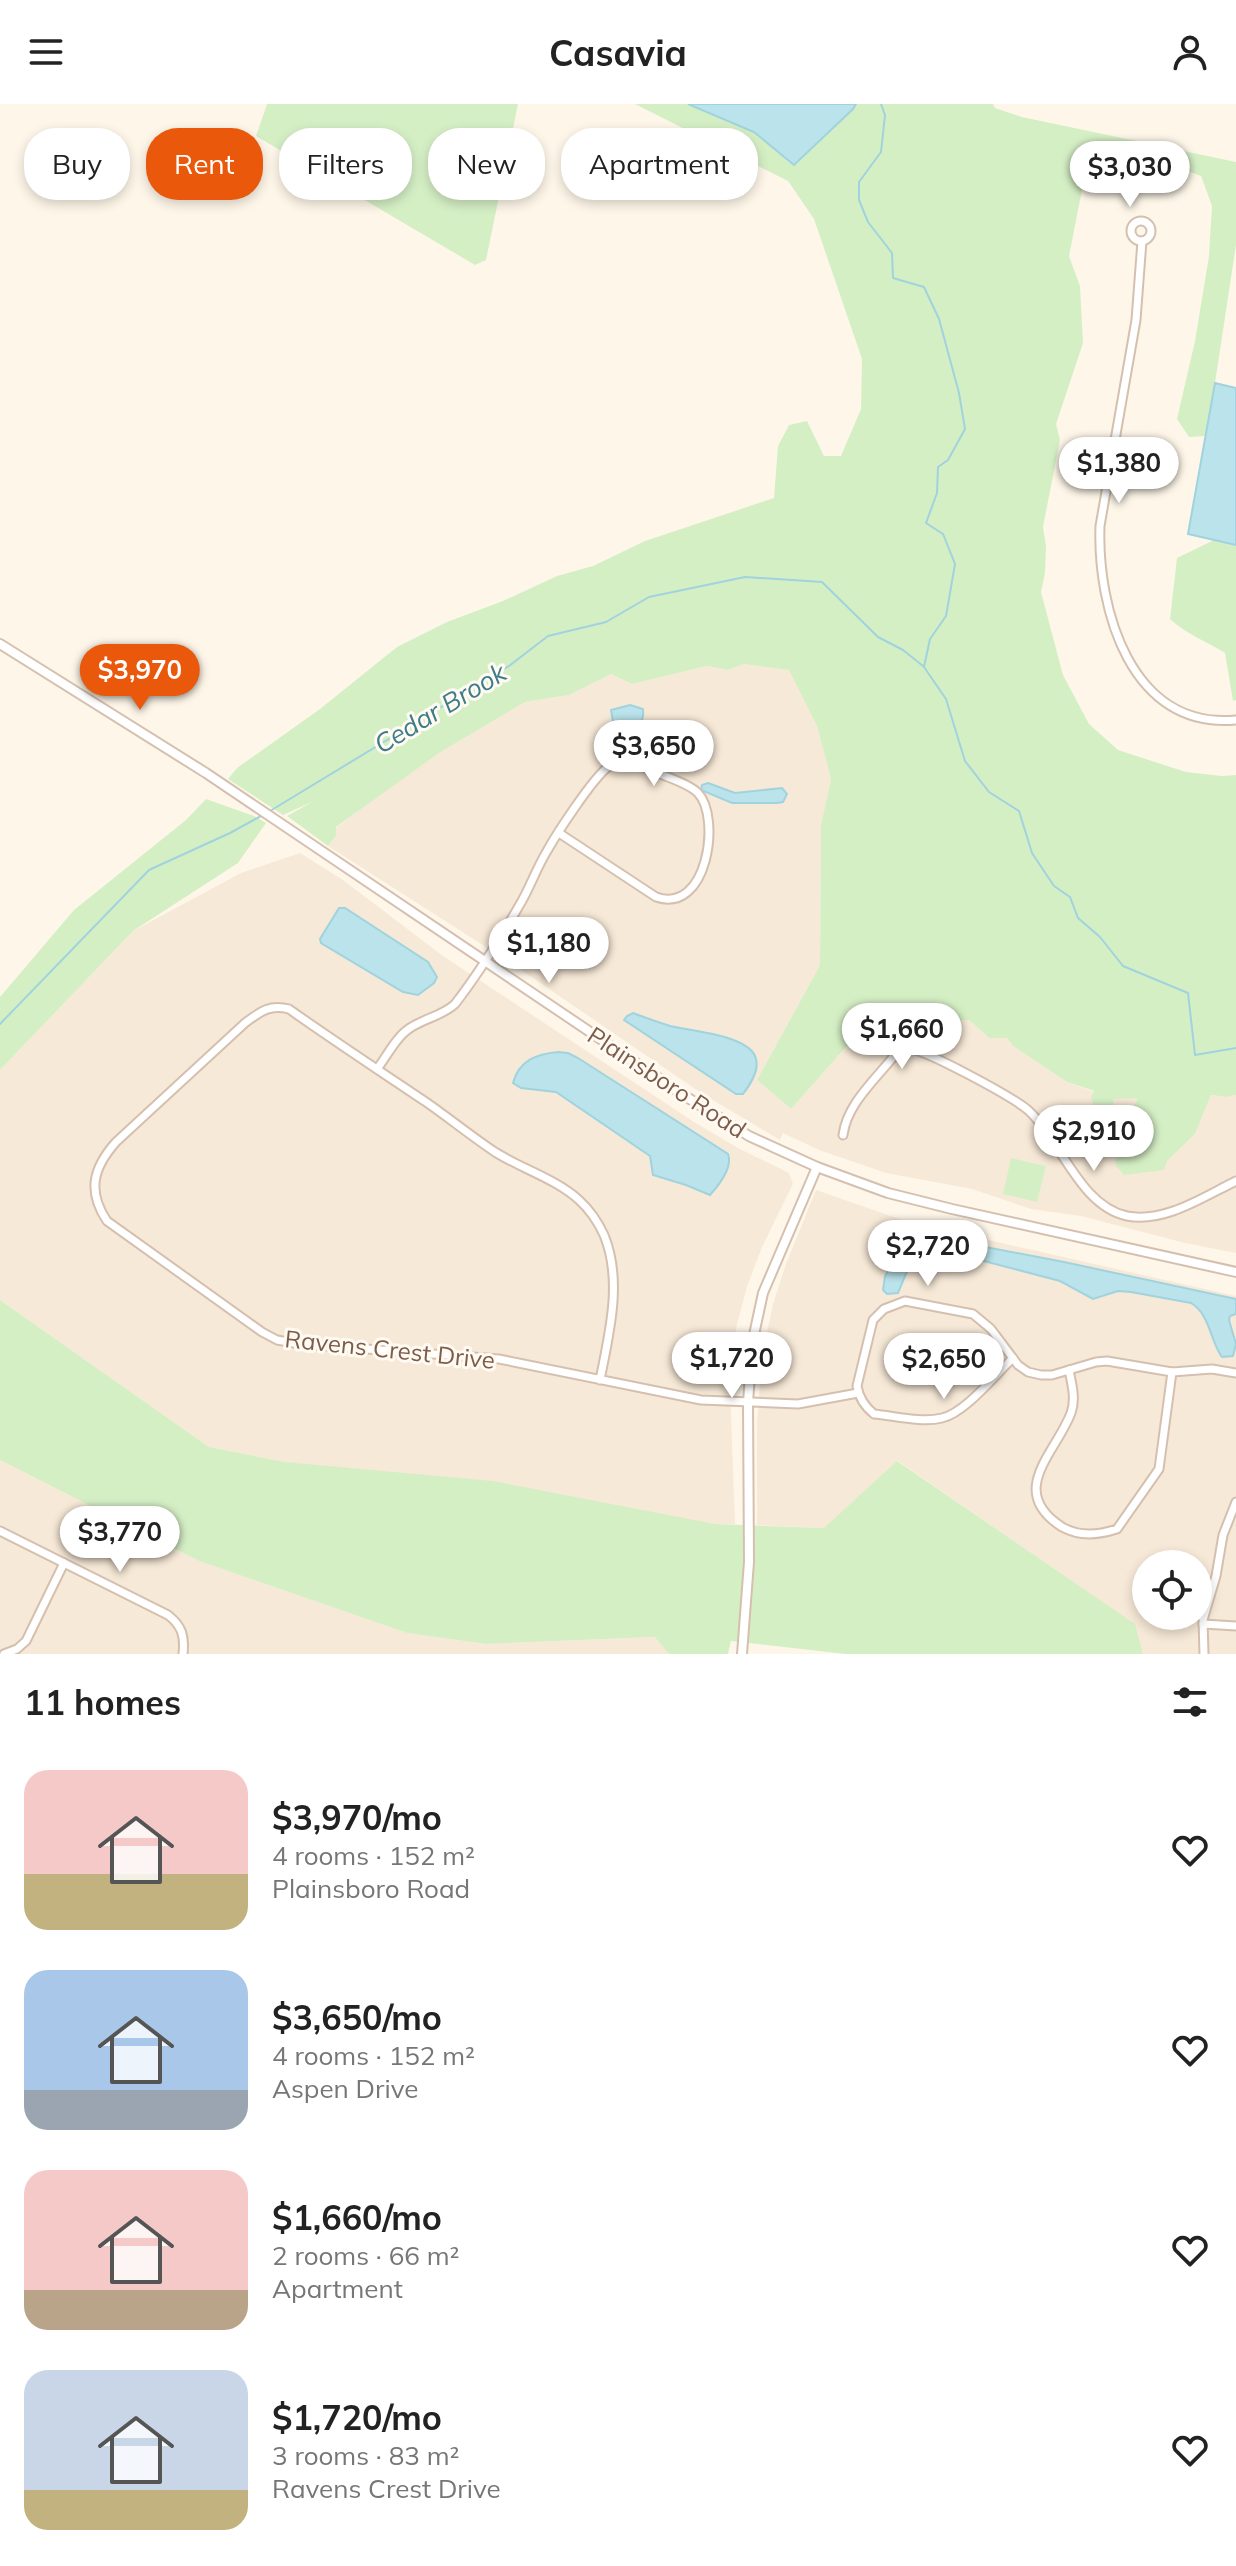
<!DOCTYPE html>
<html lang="en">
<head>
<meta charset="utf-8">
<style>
	:root { --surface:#fff; --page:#f6f6f6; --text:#222; --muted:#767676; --accent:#ea580c }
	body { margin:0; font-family:Mulish,sans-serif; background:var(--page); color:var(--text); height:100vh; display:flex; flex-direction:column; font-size:30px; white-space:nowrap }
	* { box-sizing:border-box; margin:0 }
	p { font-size:26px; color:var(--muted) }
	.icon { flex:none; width:44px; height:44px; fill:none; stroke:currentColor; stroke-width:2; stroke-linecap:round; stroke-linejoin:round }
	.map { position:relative; height:1550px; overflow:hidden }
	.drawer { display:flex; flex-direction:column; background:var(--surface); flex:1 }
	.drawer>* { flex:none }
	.banner { position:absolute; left:24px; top:24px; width:800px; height:72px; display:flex; gap:16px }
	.controls { position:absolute; left:1132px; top:1446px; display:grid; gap:16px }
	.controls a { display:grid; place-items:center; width:80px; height:80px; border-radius:50%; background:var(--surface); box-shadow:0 4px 12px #0003; font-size:40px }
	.price { position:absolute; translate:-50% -68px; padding:0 18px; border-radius:28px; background:#fff; color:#222; font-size:26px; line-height:52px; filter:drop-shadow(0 2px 4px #0008) }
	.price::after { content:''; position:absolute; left:50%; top:48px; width:24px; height:18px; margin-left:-12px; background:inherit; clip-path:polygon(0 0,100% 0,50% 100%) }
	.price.on { background:var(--accent); color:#fff }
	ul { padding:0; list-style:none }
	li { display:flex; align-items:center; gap:24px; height:200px; padding:0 24px }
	li span { display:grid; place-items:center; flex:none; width:224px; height:160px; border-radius:24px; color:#555 }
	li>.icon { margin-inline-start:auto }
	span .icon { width:96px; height:96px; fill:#fffc; stroke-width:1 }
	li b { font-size:34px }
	h2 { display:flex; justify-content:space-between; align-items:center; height:96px; padding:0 24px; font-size:34px }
	.tag { padding:0 28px; border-radius:32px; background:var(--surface); box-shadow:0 4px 12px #0003; font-size:28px; line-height:72px }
	.tag.on { background:var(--accent); color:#fff }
	header { display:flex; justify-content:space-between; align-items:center; height:104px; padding:0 24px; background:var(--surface); font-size:36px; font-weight:700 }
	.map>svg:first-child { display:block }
</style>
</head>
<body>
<header><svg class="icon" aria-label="menu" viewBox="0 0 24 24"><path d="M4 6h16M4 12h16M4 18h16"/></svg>Casavia<svg class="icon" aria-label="person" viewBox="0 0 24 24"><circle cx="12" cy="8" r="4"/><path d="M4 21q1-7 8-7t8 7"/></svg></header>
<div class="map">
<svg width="1236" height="1550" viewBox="0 0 1236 1550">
	<rect width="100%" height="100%" fill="#fef7e9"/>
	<g fill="#f7e9d7" fill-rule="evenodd">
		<polygon points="744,560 790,566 817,622 831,675 821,721 820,861 757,976 791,1005 886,898 927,900 956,916 969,916 989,934 1007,934 1013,942 1067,978 1113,995 1137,993 1136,998 1114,1023 1166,1057 1195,1030 1211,991 1227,993 1236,991 1236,1149 1185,1139 1081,1112 1031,1105 972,1085 886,1069 819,1046 783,1029 780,1036 701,989 514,861 328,742 336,732 336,724 383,688 439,649 525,598 569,591 611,570 632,580 707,562 728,566"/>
		<polygon points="300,749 343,776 443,852 694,1018 738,1044 789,1069 793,1080 762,1143 747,1183 736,1224 730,1284 735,1420 715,1420 284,1358 209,1343 0,1196 0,966 133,827 241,769"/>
		<path d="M816,1086L908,1118L1236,1192V1550H1143L1134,1520L898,1357L825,1424L757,1421V1319L762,1252L773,1200L786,1160ZM1146,1460H1198V1512H1146Z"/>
		<polygon points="0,1356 199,1457 407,1529 486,1540 656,1533 669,1550 0,1550"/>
	</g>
	<g fill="#d5efc5">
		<polygon points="267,0 518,0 486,156 475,161 256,32"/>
		<path d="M635,0H688L754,28L794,61L853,5L856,0H993L995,4L1022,13L1236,58V141L1215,279L1236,284V596L1233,597L1225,549C1206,537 1186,530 1170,515L1177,454L1214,436L1188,430L1206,332L1189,333L1177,315L1195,237L1209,152L1212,102L1201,72L1164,58L1111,62L1084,76L1069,152L1080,182L1083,239L1056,320L1060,336L1043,423L1046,442L1045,469L1041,488L1063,571L1089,620L1118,646L1186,668L1222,672L1236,671V991L1227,993L1211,991L1195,1030L1167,1057L1164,1066L1124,1071L1116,1062L1114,1022L1136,998L1137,994L1113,995L1114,1005L1109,1008L1095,1006L1091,993L1094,987L1067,978L1013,942L1007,934H989L969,916H957L927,900L907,910L885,899L791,1005L757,976L820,861L821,721L831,675L817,622L789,566L744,560L728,566L707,562L632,580L611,570L569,591L525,598L439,649L336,723V732L328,742L287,712L312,698L283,711L228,675L237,664L320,605L397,543L447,518L503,497L557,472L593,462L645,437L774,394L778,342L789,321L807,317L824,352H841L861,305L862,255L814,115L788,77Z"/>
		<polygon points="206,695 254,712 266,719 238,759 133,827 0,966 0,893 74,806 186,716"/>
		<polygon points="1011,1054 1046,1062 1037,1098 1003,1090"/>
		<polygon points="0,1196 209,1343 285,1358 493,1377 715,1420 824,1424 897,1357 1135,1520 1143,1550 846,1550 731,1537 728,1550 669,1550 655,1533 486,1540 407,1529 199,1457 0,1356"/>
	</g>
	<g fill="#bae3eb" stroke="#a0d3de" stroke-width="2">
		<polygon points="688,0 856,0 853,5 794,61 754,28"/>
		<polygon points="1215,279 1236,284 1236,441 1188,430"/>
		<path d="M630,601L643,605C645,620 634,630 624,640H617L611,606Z"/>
		<polygon points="708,679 735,689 782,684 787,690 783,698 777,699 732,699 701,686 702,681"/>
		<polygon points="339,804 345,804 428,858 437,873 434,879 418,891 403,888 321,839 320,835"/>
		<path d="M633,909C646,914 658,918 670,922C689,927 751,931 756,955C759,966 750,981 743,990H736L624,916L627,912Z"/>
		<path d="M558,948L568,949L578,954L728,1050C733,1063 719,1081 710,1091L686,1081L653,1071L650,1052L556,988L521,984L513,979C519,956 537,950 558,948Z"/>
		<path d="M901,1125L923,1131L1064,1158L1236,1195V1210L1230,1212L1229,1216L1236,1240L1233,1252L1222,1253C1210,1237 1210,1210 1191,1199L1131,1188L1118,1187L1093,1195L1060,1177L931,1143H917L898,1189L887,1190L883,1186L885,1172L890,1164C888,1154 880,1153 871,1150L869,1144C875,1133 889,1129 901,1125Z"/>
	</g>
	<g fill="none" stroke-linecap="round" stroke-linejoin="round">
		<g stroke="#a0d3de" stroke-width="2">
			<polyline points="881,0 885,11 881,48 859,78 859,96 868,118 892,149 893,174 924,183 939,215 959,289 965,325 948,356 938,363 937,389 926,419 943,430 955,460 946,512 930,535 924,563 946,595 965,657 989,688 1019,707 1032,749 1054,782 1070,793 1078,814 1100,833 1123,862 1188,889 1195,951 1236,944"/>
			<polyline points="270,707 509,562 548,532 606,518 649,493 745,473 822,478 878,533 903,546 923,562"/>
			<polyline points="0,920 149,766 230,729 261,712"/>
		</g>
		<defs>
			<g id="minor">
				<circle cx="1141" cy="127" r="10"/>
				<path d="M1142,137L1136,216L1100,422C1097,505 1131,626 1236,616"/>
				<path d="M377,965C387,952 396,933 410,924C425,914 442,912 455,900C479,869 500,835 519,802C530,784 536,765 547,747C557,729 593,674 608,663C613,659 619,658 625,658C637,658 649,665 660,670C672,675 689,680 698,689C721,713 708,811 656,793L559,729"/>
				<path d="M843,1031C847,1000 875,976 894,952C899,947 902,945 910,945C926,946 1015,994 1029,1007C1061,1037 1080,1102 1127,1112C1165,1119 1203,1093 1236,1077"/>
				<path d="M1013,1254C995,1271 965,1309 942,1314C922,1319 895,1312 874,1310C864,1302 859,1294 857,1282L873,1216L884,1205L905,1197L973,1210L991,1225L1018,1261L1028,1268L1041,1271H1052L1096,1258L1107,1257L1172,1268L1212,1265L1236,1269"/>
				<path d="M1069,1266C1072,1281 1076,1295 1071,1309C1056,1349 1006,1387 1062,1423C1080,1433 1098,1431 1117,1425L1159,1365L1172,1268"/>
				<path d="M600,1276C609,1230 623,1177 604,1131C598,1118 590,1106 579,1096C556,1075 522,1065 495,1048C471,1032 449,1014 426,998C380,967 334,937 289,905C270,900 261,907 245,919L116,1038C93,1064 87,1087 107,1117L262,1228L277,1236L300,1240L499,1255L701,1296L798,1300L858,1289"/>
				<path d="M0,1427L168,1511C182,1522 185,1532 183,1550"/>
				<polyline points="1203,1520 1236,1522"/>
				<polyline points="4,1550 17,1545 26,1537 64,1459"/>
				<polyline points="1204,1550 1203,1516 1216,1472 1223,1431 1236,1398"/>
			</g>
			<g id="tertiary">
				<polyline points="0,540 206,669 685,992 749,1032 773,1043 817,1063 888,1089 952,1105 1236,1168"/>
				<polyline points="742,1550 749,1458 748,1299 752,1240 763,1189 817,1063"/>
			</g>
		</defs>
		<use href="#minor" stroke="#d5c0b0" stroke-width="11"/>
		<use href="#tertiary" stroke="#d5c0b0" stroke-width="12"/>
		<use href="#minor" stroke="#fff" stroke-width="7"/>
		<use href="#tertiary" stroke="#fff" stroke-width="8"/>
	</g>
	<g text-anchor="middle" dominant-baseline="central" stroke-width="6" stroke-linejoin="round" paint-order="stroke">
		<g font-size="24" fill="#7d5c49" stroke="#fffaf2">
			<text transform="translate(667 978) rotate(33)">Plainsboro Road</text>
			<text transform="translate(390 1245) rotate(6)">Ravens Crest Drive</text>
		</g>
		<g font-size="26" font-style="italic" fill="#3d7c8b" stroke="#fffaf2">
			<text transform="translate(440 604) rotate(-31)">Cedar Brook</text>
		</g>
	</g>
</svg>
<div class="controls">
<a><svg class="icon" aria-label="locate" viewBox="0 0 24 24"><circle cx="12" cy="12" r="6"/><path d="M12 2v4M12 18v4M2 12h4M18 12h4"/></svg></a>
</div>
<b class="price" style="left:1130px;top:105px">$3,030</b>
<b class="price" style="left:1119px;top:401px">$1,380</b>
<b class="price on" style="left:140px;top:608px">$3,970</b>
<b class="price" style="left:654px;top:684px">$3,650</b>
<b class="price" style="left:549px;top:881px">$1,180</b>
<b class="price" style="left:902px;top:967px">$1,660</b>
<b class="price" style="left:1094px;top:1069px">$2,910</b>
<b class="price" style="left:928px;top:1184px">$2,720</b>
<b class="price" style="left:732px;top:1296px">$1,720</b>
<b class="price" style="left:944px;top:1297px">$2,650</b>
<b class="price" style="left:120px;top:1470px">$3,770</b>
<div class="banner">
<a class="tag">Buy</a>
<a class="tag on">Rent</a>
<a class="tag">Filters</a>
<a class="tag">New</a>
<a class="tag">Apartment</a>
</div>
</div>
<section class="drawer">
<h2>11 homes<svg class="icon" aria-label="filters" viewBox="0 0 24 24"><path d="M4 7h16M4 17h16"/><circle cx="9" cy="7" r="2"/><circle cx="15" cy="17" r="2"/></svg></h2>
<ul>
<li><span style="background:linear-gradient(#f6c9c9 65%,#c2b280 0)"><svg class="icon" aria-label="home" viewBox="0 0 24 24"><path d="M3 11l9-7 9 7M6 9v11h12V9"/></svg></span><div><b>$3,970/mo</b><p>4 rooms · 152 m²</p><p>Plainsboro Road</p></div><svg class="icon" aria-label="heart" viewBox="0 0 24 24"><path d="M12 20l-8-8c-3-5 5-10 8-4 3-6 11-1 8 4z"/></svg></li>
<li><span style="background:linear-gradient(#a9c7e8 75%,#9aa5b1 0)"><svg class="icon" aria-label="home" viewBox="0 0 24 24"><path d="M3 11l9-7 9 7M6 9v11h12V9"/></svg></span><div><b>$3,650/mo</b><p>4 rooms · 152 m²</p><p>Aspen Drive</p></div><svg class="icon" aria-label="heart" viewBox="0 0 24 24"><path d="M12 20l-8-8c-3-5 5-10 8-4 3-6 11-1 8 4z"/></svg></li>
<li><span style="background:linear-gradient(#f6c9c9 75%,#b9a48a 0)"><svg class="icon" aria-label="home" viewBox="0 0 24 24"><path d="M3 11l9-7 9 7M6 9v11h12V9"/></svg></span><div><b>$1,660/mo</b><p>2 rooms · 66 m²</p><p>Apartment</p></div><svg class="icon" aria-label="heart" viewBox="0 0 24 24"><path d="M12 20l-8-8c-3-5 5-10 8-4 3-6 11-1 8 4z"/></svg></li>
<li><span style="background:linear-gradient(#c9d6e8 75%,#c2b280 0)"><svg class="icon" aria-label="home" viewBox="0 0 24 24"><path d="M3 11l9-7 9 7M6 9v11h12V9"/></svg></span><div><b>$1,720/mo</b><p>3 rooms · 83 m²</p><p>Ravens Crest Drive</p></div><svg class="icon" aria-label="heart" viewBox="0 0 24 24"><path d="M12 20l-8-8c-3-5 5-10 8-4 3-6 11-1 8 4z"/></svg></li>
</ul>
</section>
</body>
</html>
